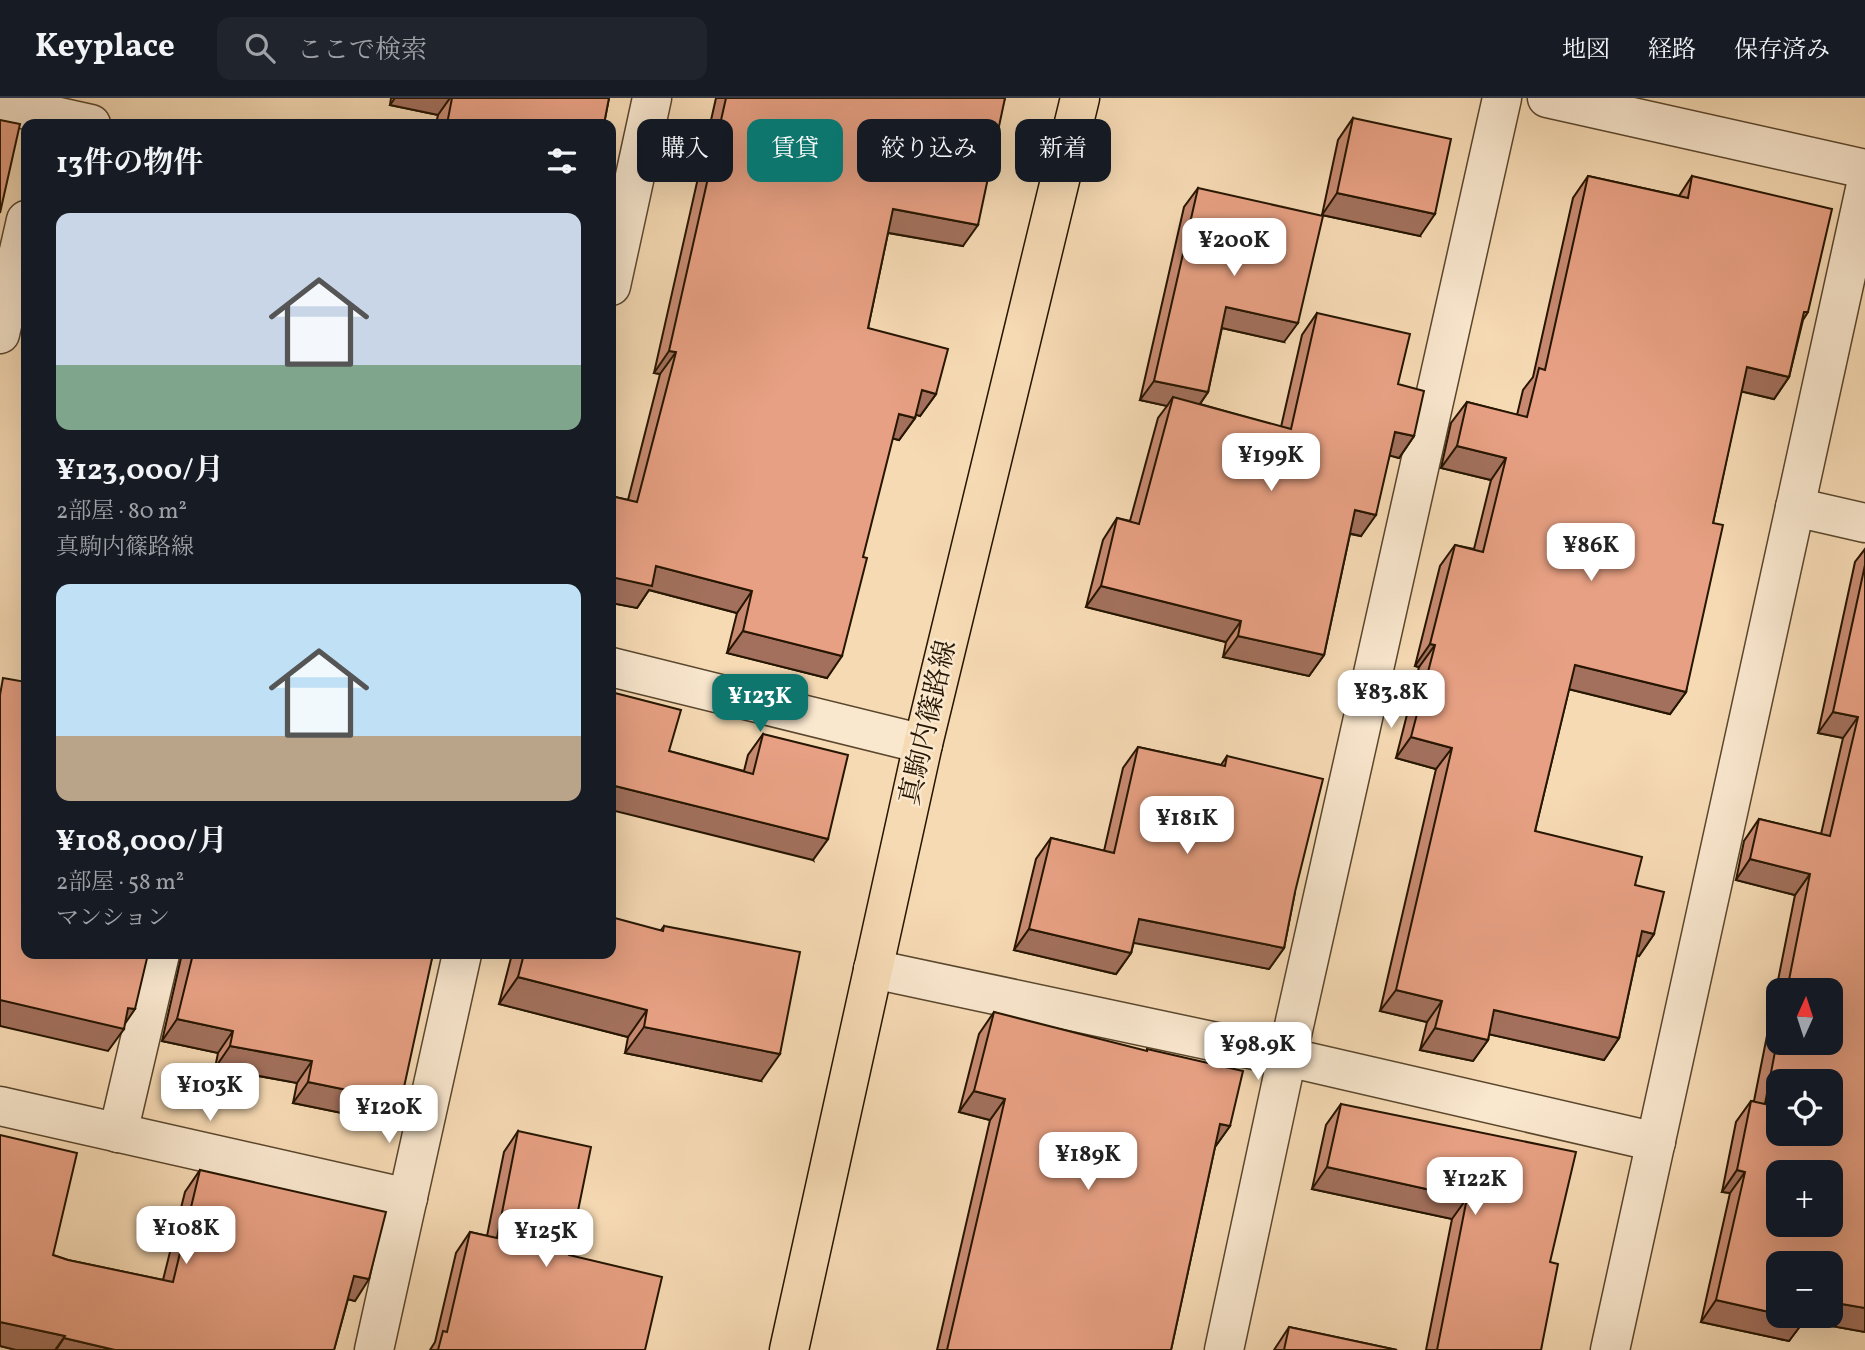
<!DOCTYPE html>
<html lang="ja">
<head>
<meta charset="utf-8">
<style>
	:root { --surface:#171b24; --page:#20242c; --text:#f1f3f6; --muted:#9ea1a6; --line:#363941; --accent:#0f766e }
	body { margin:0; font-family:Vollkorn,"Noto Serif JP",serif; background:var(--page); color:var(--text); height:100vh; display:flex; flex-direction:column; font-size:26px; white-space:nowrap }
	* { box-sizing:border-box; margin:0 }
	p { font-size:23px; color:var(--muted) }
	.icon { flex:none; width:38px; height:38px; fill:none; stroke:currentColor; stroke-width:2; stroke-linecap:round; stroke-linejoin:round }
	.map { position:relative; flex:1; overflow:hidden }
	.details { position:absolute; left:21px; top:21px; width:595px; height:840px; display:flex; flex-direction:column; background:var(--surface); border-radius:14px; box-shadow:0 7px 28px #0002 }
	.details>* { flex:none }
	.hud { position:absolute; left:637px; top:21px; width:665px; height:63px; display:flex; gap:14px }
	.needle { width:46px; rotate:3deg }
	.controls { position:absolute; left:1766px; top:880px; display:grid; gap:14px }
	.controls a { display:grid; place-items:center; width:77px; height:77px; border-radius:14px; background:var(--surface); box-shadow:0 7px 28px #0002; font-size:35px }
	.price { position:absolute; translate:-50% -60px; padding:0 16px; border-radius:14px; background:#fff; color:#222; font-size:23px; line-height:46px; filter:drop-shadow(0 2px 4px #0008) }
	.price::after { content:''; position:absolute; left:50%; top:42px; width:21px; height:16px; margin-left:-10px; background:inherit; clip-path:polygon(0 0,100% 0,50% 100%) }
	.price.selected { background:var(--accent); color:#fff }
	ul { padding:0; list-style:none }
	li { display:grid; align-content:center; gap:14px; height:371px; padding:0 35px }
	li span { display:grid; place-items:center; height:217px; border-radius:14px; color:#555 }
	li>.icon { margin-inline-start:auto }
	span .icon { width:126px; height:126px; fill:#fffc; stroke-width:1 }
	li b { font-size:30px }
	h2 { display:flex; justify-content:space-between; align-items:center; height:84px; padding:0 35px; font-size:30px }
	.tag { padding:0 24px; border-radius:14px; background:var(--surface); box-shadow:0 7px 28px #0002; font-size:24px; line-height:63px }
	.tag.selected { background:var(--accent); color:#fff }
	header { display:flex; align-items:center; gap:42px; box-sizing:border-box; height:98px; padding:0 35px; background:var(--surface); border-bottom:2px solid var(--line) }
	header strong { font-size:33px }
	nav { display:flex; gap:38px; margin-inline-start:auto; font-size:24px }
	.search { width:490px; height:63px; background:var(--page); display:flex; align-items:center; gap:18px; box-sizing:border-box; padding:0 24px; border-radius:14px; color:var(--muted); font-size:26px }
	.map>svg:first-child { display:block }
</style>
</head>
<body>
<header>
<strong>Keyplace</strong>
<div class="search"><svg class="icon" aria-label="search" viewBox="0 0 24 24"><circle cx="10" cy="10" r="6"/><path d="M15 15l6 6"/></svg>ここで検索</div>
<nav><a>地図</a><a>経路</a><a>保存済み</a></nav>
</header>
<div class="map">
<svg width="1865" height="1252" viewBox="0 0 1865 1252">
	<rect width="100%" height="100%" fill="#f6dab4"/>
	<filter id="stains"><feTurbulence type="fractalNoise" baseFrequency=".00286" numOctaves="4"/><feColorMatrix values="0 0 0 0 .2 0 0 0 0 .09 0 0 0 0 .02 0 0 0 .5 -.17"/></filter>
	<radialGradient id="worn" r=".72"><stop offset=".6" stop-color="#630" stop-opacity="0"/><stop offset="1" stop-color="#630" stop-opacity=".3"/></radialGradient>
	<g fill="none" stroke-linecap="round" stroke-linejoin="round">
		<defs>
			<g id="street">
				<polyline points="1547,0 1865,71"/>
				<polyline points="0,6 91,26"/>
				<polyline points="611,188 652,0"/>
				<polyline points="0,236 26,122"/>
				<polyline points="1795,409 1865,425"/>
				<polyline points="611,569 923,646"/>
				<polyline points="873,871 1287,959 1656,1044"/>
				<polyline points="0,1008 408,1100"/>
				<polyline points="118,1035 160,856"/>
				<polyline points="374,1252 462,856"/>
				<polyline points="1224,1252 1287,959 1502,0"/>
				<polyline points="1610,1252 1865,91"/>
			</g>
			<polyline id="primary" points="789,1252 923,646 1080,0"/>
		</defs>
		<use href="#street" stroke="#5a462d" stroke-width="41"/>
		<use href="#primary" stroke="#261500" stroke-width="41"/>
		<use href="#street" stroke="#f9e7ce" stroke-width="38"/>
		<use href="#primary" stroke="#f6dab4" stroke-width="38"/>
	</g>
	<g fill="#c78a71" stroke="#261500" stroke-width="2" fill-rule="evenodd">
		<polygon points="390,0 609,0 604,26 436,26 438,17 390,7 391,0"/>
		<polygon points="716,0 1005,0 963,148 888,135 868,230 936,296 920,318 916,316 915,320 899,342 892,340 827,580 727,555 737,515 649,492 637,510 611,505 611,398 628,402 660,276 654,275"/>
		<polygon points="1353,20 1420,138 1322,117 1338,42"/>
		<polygon points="1588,78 1679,98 1692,78 1808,214 1803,222 1789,279 1774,301 1741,293 1713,425 1686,594 1670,616 1569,591 1535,733 1635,787 1654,836 1639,858 1637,857 1619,940 1604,962 1489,936 1488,942 1473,963 1420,952 1427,924 1380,913 1436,671 1396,660 1419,569 1415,568 1440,468 1455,447 1474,451 1491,382 1441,370 1451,325 1467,304 1517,317 1523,292 1533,279 1573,100"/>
		<polygon points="1198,90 1284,244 1222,230 1208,294 1200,306 1281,329 1302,237 1317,215 1398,286 1414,338 1399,360 1390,357 1361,438 1350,436 1324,557 1309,578 1223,559 1226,544 1086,509 1103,442 1117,420 1130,423 1158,320 1167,308 1140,302 1184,109"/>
		<path d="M1865,451V1234L1804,1223L1789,1243L1701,1224L1730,1095L1722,1094L1736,1024L1751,1003H1754L1795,797L1736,782L1744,743L1759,721L1821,736L1843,640L1818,635L1855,464ZM1778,892H1830L1778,945Z"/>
		<polygon points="763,636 813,762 669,653 744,673 748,657"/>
		<polygon points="1138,649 1221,667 1227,658 1295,794 1284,850 1269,871 1134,844 1131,855 1116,876 1014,852 1036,761 1051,740 1104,753 1123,670"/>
		<polygon points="664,828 761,983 625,955 628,939 499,906 512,856 611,856 661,832"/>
		<polygon points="181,856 433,856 386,1024 293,1005 297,985 215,970 218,955 162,943 181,860"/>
		<polygon points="994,914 1230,1028 1215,1049 1171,1252 937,1252 990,1022 959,1014 979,936"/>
		<polygon points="1341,1006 1550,1164 1541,1252 1426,1252 1452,1121 1312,1091 1326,1027"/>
		<polygon points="518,1033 569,1157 645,1252 430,1252 435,1244 456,1155 470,1134 487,1138 504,1054"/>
		<polygon points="200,1072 355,1203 348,1201 334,1252 16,1252 0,1248 53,1157 68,1162 163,1182 185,1094"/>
		<polygon points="1289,1229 1397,1252 1274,1252"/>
	</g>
	<g fill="#a2705c" stroke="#261500" stroke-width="2">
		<polygon points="395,0 450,0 438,17 390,7"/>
		<polygon points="1337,95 1435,116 1420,138 1322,117"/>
		<polygon points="893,111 978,127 963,148 878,133"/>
		<polygon points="1226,209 1298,225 1284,244 1213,228"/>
		<polygon points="669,253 676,254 660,276 654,275"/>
		<polygon points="1747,269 1789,279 1774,301 1731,291"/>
		<polygon points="1154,283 1208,294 1195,313 1173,299 1167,308 1140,302"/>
		<polygon points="922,292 936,296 920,318 907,314"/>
		<polygon points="899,316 915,320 899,342 883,338"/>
		<polygon points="1395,334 1414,338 1399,360 1380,355"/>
		<polygon points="1457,348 1506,360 1491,382 1441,370"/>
		<polygon points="1355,412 1376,417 1361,438 1340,433"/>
		<polygon points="656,468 752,493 737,515 649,492 637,510 611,505 611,479"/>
		<polygon points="1101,488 1241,523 1226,544 1086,509"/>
		<polygon points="743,533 842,558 827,580 727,555"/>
		<polygon points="1238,538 1324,557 1309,578 1223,559"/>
		<polygon points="1430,546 1435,547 1419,569 1415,568"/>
		<polygon points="1575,567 1686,594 1670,616 1560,589"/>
		<polygon points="1833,614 1858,619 1843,640 1818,635"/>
		<polygon points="1411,639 1452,650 1436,671 1396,660"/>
		<polygon points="611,687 828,741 813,762 611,712"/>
		<polygon points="1750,761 1810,776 1795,797 1736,782"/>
		<polygon points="1139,821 1284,850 1269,871 1124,843"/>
		<polygon points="1029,831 1131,855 1116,876 1014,852"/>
		<polygon points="1642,833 1654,836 1639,858 1627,855"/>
		<polygon points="518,879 647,912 628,939 499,906"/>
		<polygon points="1396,892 1442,903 1427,924 1380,913"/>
		<polygon points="0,902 128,910 135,911 122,930 124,931 108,953 0,928"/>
		<polygon points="1494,912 1619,940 1604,962 1479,934"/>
		<polygon points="177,921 233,933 218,955 162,943"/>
		<polygon points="644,929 780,956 761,983 625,955"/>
		<polygon points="1435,930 1488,942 1473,963 1420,952"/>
		<polygon points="230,948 312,963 297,985 215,970"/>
		<polygon points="308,984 401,1003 386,1024 293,1005"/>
		<polygon points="974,993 1005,1001 990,1022 959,1014"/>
		<polygon points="1220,1026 1230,1028 1215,1049 1205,1047"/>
		<polygon points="1327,1069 1467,1100 1452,1121 1312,1091"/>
		<polygon points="1737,1072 1745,1074 1730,1095 1722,1094"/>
		<polygon points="354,1178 369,1181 355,1203 339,1199"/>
		<polygon points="1716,1202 1778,1216 1778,1218 1830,1218 1830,1204 1865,1210 1865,1234 1804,1223 1789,1243 1701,1224"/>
		<polygon points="0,1224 65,1238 55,1252 16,1252 0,1248"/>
		<polygon points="64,1240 115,1252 56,1252"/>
	</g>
	<g fill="#e7a083" stroke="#261500" stroke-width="2" fill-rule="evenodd">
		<polygon points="452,0 609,0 604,26 560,26 547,24 546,26 447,26"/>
		<polygon points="726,0 1005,0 978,127 893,111 868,230 948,251 936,296 922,292 915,320 899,316 863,459 867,460 842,558 743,533 752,493 656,468 652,488 611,479 611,398 637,404 676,254 669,253"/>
		<polygon points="1353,20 1451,41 1435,116 1337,95"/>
		<polygon points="0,22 20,26 0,115"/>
		<polygon points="1588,78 1688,100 1692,78 1832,111 1808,214 1804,214 1789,279 1747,269 1713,425 1723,427 1686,594 1575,567 1535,733 1642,759 1635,787 1664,794 1654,836 1642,833 1619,940 1494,912 1488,942 1435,930 1442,903 1396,892 1452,650 1411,639 1435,547 1430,546 1455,447 1483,454 1506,360 1457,348 1467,304 1527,319 1539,270 1545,272"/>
		<polygon points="1198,90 1323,118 1298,225 1226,209 1208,294 1154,283"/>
		<polygon points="1317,215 1410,236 1398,286 1424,293 1414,338 1395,334 1376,417 1355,412 1324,557 1238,538 1241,523 1101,488 1117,420 1139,426 1173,299 1291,331"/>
		<path d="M1865,467V1210L1830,1204V1166H1778V1216L1716,1202L1745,1074L1737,1072L1751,1003L1765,1006L1778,938V945H1830V892H1787L1810,776L1750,761L1759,721L1830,738L1858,619L1833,614ZM1778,984H1830V1036H1778ZM1778,1074H1830V1127H1778Z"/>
		<polygon points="3,580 26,584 26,856 148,856 135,911 128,910 124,931 0,902 0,597"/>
		<polygon points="611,594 681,612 669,653 753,676 763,636 848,657 828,741 611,687"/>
		<polygon points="1138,649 1225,668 1227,658 1323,681 1295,794 1284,850 1139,821 1131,855 1029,831 1051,740 1114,755"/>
		<polygon points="611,819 663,833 664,828 800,854 780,956 644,929 647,912 518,879 524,856 611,856"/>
		<polygon points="193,856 433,856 401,1003 308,984 312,963 230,948 233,933 177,921"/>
		<polygon points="994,914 1147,953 1147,951 1243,973 1230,1028 1220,1026 1171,1252 947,1252 1005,1001 974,993"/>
		<polygon points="1341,1006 1576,1054 1550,1164 1558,1166 1541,1252 1437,1252 1467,1100 1327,1069"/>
		<polygon points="518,1033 591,1049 569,1157 662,1179 645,1252 438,1252 443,1233 447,1234 470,1134 497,1140"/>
		<polygon points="0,1037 77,1055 53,1157 68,1162 173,1184 200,1072 386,1114 369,1181 354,1178 334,1252 115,1252 64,1240 65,1238 0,1224"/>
		<polygon points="1786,1218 1805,1218 1804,1222"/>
		<polygon points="1289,1229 1397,1252 1284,1252"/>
	</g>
	<g text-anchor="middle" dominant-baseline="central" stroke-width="5" stroke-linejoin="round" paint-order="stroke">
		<g font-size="28" fill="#261500" stroke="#f9e7ce">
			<text transform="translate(929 625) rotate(-77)">真駒内篠路線</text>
		</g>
	</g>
	<rect width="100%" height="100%" filter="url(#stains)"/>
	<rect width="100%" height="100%" fill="url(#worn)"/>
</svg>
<div class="controls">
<a><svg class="needle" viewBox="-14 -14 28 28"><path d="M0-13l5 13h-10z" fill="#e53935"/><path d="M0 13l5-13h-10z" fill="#9ea1a6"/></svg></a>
<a><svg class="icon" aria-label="locate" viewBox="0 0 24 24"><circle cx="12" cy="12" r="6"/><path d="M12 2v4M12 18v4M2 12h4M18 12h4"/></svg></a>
<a>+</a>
<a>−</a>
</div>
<b class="price" style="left:1234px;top:180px">¥200K</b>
<b class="price" style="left:1271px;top:395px">¥199K</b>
<b class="price" style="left:1591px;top:485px">¥86K</b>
<b class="price" style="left:1391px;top:632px">¥83.8K</b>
<b class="price selected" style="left:760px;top:636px">¥123K</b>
<b class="price" style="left:1187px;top:758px">¥181K</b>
<b class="price" style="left:1258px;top:984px">¥98.9K</b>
<b class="price" style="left:210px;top:1025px">¥103K</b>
<b class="price" style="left:389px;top:1047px">¥120K</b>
<b class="price" style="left:1088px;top:1094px">¥189K</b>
<b class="price" style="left:1475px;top:1119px">¥122K</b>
<b class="price" style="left:186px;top:1168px">¥108K</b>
<b class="price" style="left:546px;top:1171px">¥125K</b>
<div class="hud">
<a class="tag">購入</a>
<a class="tag selected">賃貸</a>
<a class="tag">絞り込み</a>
<a class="tag">新着</a>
</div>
<section class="details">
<h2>13件の物件<svg class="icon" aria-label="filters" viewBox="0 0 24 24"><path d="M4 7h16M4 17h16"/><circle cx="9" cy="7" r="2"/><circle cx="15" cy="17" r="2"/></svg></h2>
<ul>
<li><span style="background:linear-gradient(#c9d6e8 70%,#7fa58c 0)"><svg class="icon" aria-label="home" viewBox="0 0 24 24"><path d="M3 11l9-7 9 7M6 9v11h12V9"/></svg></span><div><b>¥123,000/月</b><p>2部屋 · 80 m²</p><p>真駒内篠路線</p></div></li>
<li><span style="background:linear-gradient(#bfe0f5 70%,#b9a48a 0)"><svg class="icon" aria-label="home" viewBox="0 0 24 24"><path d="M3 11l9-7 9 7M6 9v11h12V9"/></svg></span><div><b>¥108,000/月</b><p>2部屋 · 58 m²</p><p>マンション</p></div></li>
</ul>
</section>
</div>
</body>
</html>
